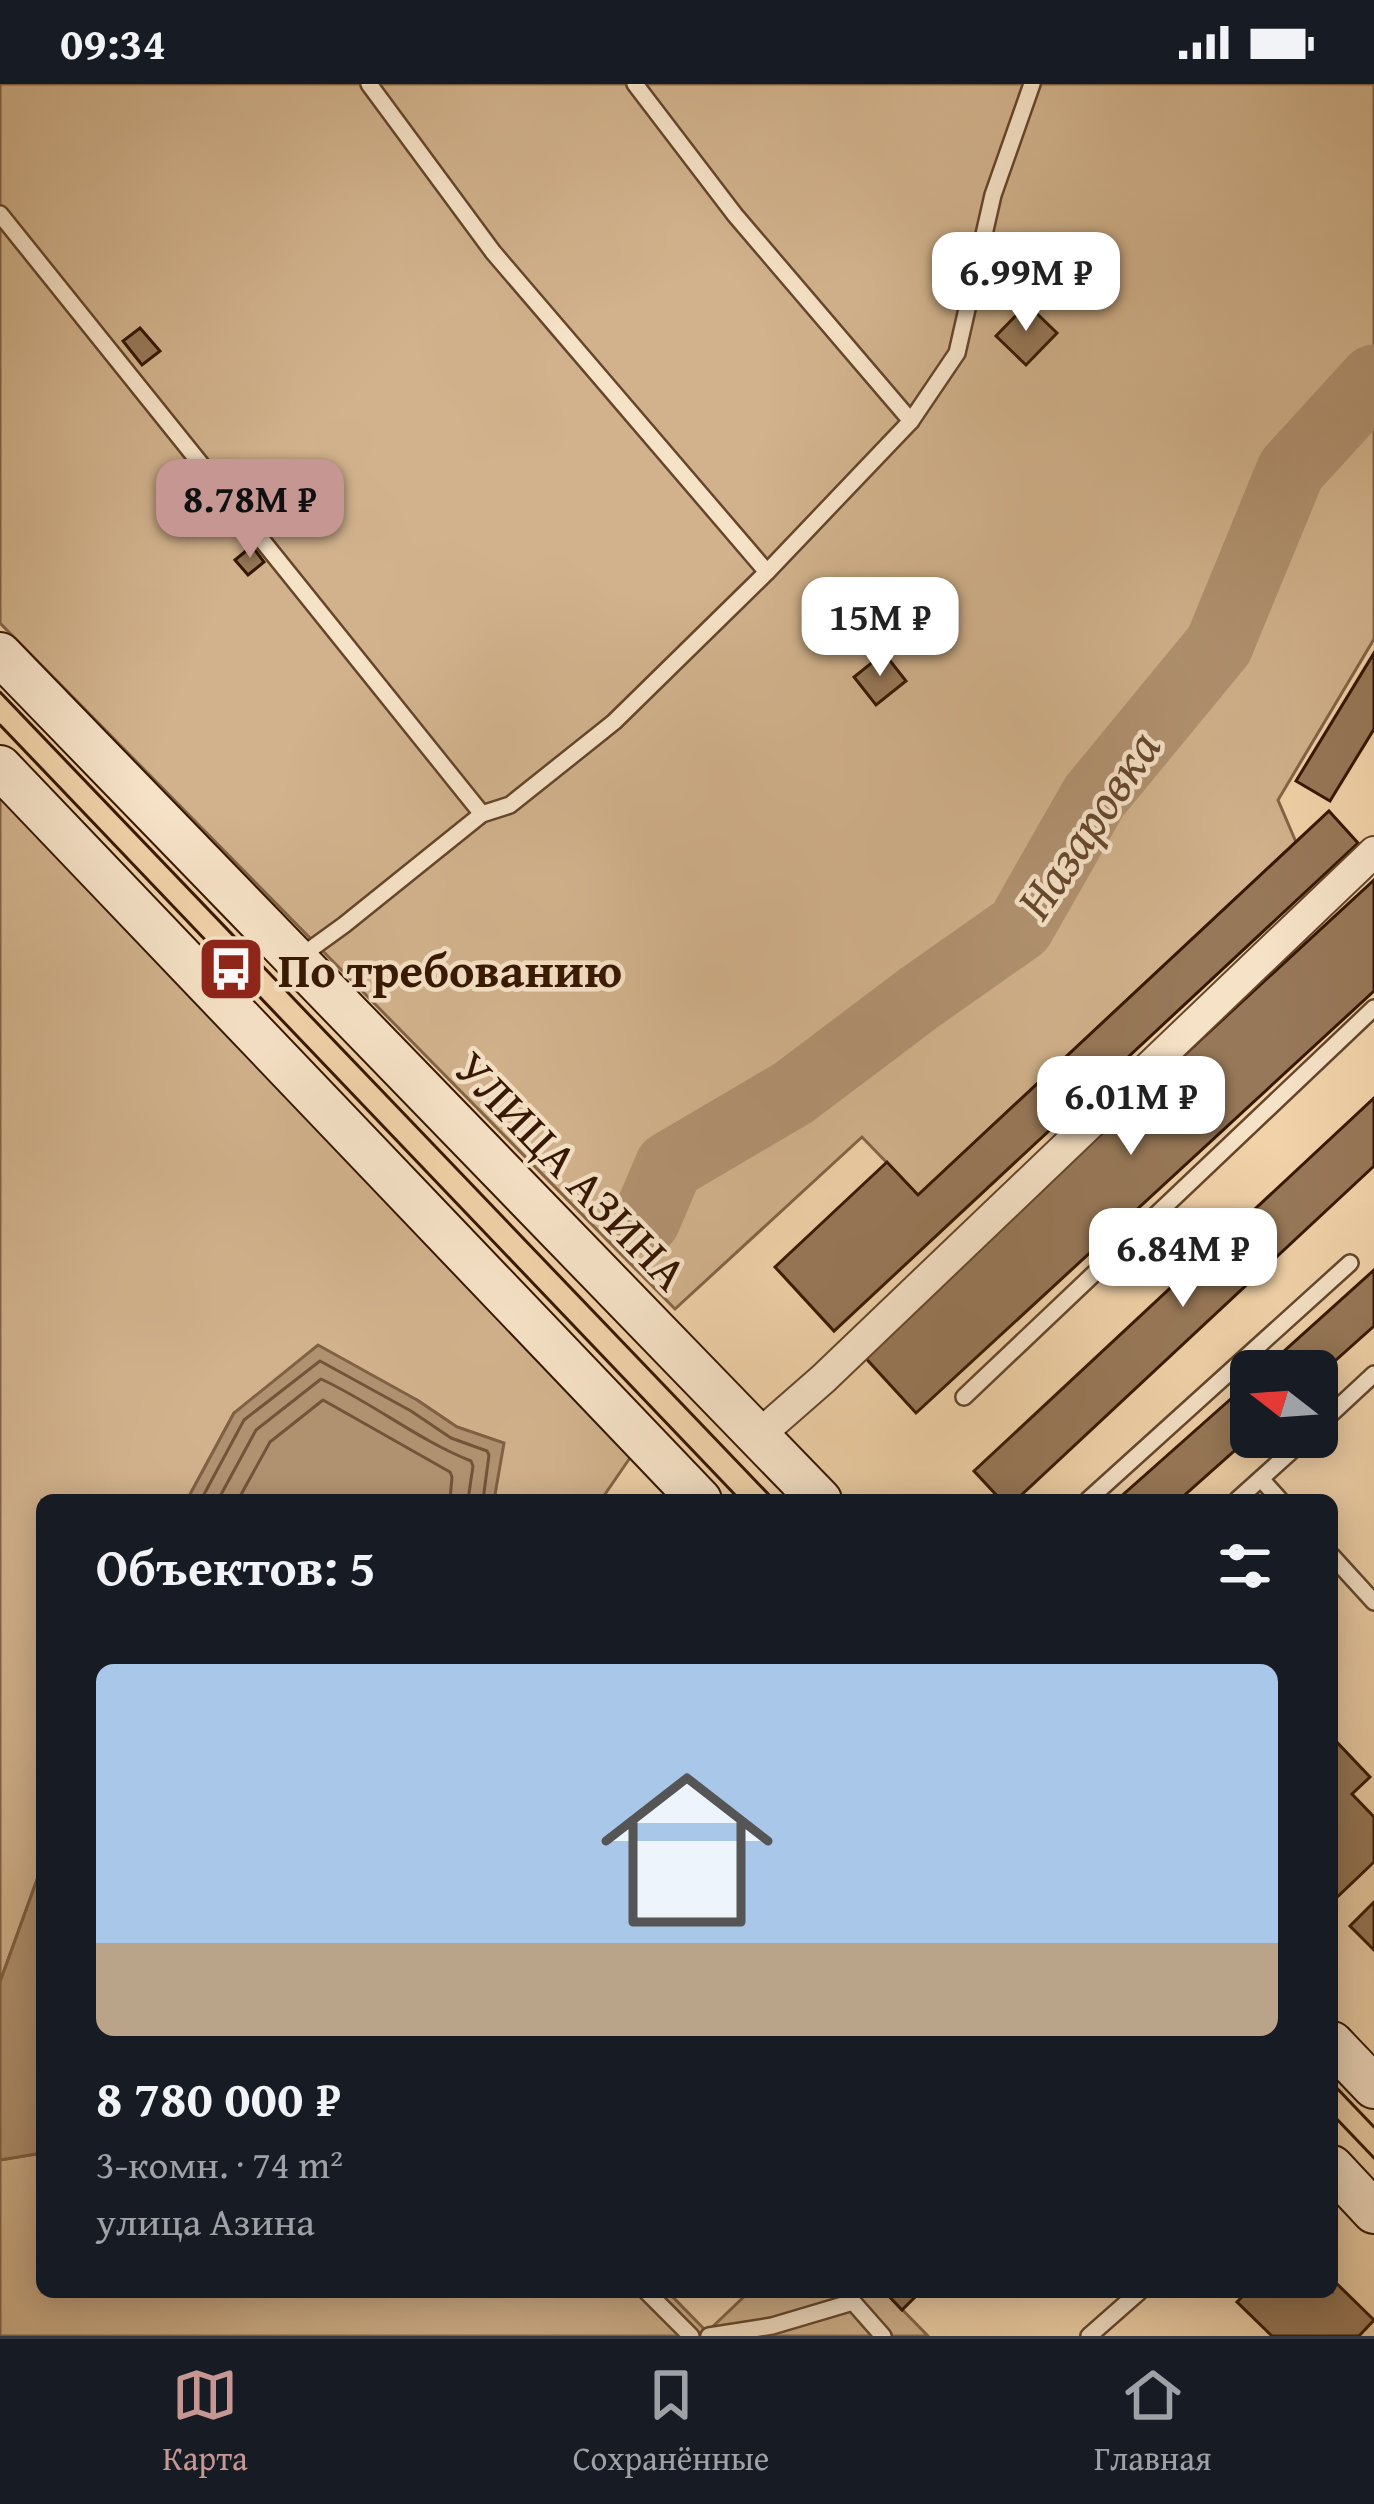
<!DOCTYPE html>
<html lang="ru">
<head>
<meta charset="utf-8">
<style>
	:root { --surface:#171b24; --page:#20242c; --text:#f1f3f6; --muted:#9ea1a6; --line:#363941; --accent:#c59692 }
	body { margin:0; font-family:"Gentium Book Plus",serif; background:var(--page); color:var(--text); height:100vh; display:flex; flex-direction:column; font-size:45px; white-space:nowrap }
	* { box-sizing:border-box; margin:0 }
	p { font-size:39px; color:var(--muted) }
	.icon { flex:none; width:66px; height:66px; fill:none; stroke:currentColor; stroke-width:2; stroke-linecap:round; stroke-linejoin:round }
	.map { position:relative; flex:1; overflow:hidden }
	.panel { position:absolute; left:36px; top:1410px; width:1302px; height:804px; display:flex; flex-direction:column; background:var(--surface); border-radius:18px; box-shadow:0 6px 30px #0003 }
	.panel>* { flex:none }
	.needle { width:78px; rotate:287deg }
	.tools { position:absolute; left:1230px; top:1266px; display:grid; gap:24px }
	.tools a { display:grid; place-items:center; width:108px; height:108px; border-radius:18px; background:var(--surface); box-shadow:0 6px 30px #0003; font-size:60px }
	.price { position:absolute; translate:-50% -102px; padding:0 27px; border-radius:24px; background:#fff; color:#222; font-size:39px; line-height:78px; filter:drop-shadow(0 3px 6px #0008) }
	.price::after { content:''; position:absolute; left:50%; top:72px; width:36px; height:27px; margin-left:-18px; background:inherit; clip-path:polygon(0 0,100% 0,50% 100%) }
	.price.current { background:var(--accent); color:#111 }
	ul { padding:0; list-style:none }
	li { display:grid; align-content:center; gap:24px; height:636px; padding:0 60px }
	li span { display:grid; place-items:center; height:372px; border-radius:18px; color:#555 }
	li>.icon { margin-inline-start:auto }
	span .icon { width:216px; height:216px; fill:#fffc; stroke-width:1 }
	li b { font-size:51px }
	h2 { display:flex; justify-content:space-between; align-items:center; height:144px; padding:0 60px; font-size:51px }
	.status { display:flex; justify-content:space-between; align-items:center; height:84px; padding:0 60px; background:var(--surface); direction:ltr }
	.status svg { height:33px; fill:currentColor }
	.tabs { display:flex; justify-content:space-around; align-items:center; height:168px; border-top:3px solid var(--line); background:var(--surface); font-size:33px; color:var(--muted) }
	.tabs a { display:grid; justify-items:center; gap:6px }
	.tabs .current { color:var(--accent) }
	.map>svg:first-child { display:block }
</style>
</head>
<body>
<div class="status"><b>09:34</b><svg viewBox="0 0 49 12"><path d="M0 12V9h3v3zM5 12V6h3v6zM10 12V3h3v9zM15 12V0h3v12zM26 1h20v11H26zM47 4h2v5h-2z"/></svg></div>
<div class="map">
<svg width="1374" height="2252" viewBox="0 0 1374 2252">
	<rect width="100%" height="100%" fill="#f1d2a9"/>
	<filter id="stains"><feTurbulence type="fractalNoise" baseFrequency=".00167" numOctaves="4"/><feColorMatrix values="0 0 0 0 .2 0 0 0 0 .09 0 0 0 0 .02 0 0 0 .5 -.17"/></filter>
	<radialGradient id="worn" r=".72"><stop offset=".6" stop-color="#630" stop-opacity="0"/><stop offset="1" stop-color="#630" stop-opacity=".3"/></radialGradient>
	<g fill="#d1b28c" stroke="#846446" stroke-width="3">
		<polygon points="0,0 1374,0 1374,555 1278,716 1296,758 918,1111 862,1053 675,1225 0,539"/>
		<polygon points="0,712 634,1368 601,1416 494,1416 503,1359 457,1343 417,1316 234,1329 187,1416 42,1416 42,1782 0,1898"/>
		<polygon points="42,2069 42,2208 668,2208 707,2248 749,2208 885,2208 928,2252 0,2252 0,2076"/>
	</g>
	<g fill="#b19270" stroke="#806144" stroke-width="3">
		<polygon points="318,1261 417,1316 457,1343 504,1359 494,1416 187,1416 234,1329"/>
		<polygon points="42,1782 42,2069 0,2076 0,1898"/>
	</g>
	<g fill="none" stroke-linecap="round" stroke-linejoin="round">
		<g stroke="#745438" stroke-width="3">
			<polyline points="201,1416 244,1336 320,1277 411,1327 451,1354 487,1367 489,1371 483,1416"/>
			<path d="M218,1416L256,1346L321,1295C373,1319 418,1356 471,1377L473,1382L468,1416"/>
			<polyline points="238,1416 270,1358 323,1316 450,1388 452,1393 450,1416"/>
		</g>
		<polyline stroke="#b19270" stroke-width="69" points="646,1136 669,1082 793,1009 919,914 1020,843 1094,713 1219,561 1291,386 1374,295"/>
	</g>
	<g fill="#977858" stroke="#361701" stroke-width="3">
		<polygon points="1027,220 1057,249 1026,281 996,252"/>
		<polygon points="140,244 160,267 142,281 123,257"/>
		<polygon points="252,462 264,478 248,491 235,476"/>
		<polygon points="884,569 906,597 876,621 854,593"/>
		<polygon points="1374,569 1374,645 1330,717 1296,697"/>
		<polygon points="1329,727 1358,759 834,1247 775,1183 887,1078 918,1111"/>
		<polygon points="1374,796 1374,907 916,1329 861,1269"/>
		<polygon points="1374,1014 1374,1082 1016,1416 1001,1416 974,1387"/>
		<polygon points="1374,1186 1374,1242 1317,1293 1317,1287 1262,1287"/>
		<polygon points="1251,1297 1251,1352 1179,1416 1117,1416"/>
		<polygon points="1332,1653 1370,1693 1352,1710 1374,1733 1374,1778 1332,1818"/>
		<polygon points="1374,1818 1374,1866 1350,1842"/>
		<polygon points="1332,2195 1374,2236 1359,2252 1272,2252 1237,2218 1247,2208 1332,2208"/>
		<polygon points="885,2208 920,2208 902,2226"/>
	</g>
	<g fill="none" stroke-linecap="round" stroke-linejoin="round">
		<defs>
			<g id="lane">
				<polyline points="369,0 493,168 767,488"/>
				<polyline points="635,0 735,131 911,337"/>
				<polyline points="0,130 482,730"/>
				<polyline points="297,875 344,841 482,730 510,721 614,638 767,488 911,337 957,269 993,111 1032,0"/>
				<polyline points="964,1313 1374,924"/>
				<polyline points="1317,1343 1374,1290"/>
				<polyline points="1261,1395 1280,1416"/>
				<polyline points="1088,1416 1350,1179"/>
				<polyline points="1237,1416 1307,1353"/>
				<polyline points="1332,1472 1374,1518"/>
				<polyline points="647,2208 691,2252"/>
				<polyline points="709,2252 772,2242 853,2218 883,2252"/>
				<polyline points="1089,2252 1139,2208"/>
			</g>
			<polyline id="street" points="759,1351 823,1295 1374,768"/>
			<g id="secondary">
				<polyline points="0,570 820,1416"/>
				<polyline points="0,683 700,1416"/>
				<polyline points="1332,1959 1374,2003"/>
				<polyline points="1332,2083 1374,2128"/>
			</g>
		</defs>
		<use href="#lane" stroke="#65462b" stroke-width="20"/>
		<use href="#street" stroke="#65462b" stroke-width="34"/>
		<use href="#secondary" stroke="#361701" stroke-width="46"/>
		<use href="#lane" stroke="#f6e2c7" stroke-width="15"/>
		<use href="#street" stroke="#f6e2c7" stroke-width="30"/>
		<use href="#secondary" stroke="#f6e2c7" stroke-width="42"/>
		<g stroke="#361701" stroke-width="3">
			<polyline points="0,608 774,1416"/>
			<polyline points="0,641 740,1416"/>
			<polyline points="1332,1999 1374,2043"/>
			<polyline points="1332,2030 1374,2074"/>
		</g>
	</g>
	<defs>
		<symbol id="bus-square" viewBox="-11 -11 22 22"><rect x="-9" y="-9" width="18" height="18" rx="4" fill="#8f2418" stroke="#f6e2c7"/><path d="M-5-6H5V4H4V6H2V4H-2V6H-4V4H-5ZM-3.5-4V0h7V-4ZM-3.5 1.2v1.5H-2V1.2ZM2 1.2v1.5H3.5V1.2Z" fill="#fff"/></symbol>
	</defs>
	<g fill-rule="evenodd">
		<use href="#bus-square" x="193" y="847" width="76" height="76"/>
	</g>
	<g text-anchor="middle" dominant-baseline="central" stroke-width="9" stroke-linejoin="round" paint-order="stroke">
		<g font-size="48" font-weight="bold" fill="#361701" stroke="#f6e2c7" text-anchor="start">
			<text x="278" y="885">По требованию</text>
		</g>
		<g font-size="48" fill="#361701" stroke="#f6e2c7">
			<text transform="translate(572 1086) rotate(46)">УЛИЦА АЗИНА</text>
		</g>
		<g font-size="51" font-style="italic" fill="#67482d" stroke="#f6e2c7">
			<text transform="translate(1087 740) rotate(-56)">Назаровка</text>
		</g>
	</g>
	<rect width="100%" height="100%" filter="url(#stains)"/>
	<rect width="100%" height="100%" fill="url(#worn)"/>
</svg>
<div class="tools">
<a><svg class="needle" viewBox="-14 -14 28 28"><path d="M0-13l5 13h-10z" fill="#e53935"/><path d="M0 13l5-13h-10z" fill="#9ea1a6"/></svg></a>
</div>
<b class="price" style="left:1026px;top:250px">6.99M ₽</b>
<b class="price current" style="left:250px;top:477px">8.78M ₽</b>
<b class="price" style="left:880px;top:595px">15M ₽</b>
<b class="price" style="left:1131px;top:1074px">6.01M ₽</b>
<b class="price" style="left:1183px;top:1226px">6.84M ₽</b>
<section class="panel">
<h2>Объектов: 5<svg class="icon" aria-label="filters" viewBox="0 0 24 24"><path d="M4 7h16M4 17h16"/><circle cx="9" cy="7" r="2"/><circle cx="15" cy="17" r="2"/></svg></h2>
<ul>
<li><span style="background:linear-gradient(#a9c7e8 75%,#b9a48a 0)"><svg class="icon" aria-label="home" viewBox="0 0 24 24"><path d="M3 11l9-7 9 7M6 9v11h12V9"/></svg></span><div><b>8 780 000 ₽</b><p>3-комн. · 74 m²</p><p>улица Азина</p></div></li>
</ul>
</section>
</div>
<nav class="tabs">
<a class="current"><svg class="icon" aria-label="map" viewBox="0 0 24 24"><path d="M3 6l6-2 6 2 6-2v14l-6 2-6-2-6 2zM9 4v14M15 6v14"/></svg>Карта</a>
<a><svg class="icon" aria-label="saved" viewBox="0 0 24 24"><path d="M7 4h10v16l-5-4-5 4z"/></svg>Сохранённые</a>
<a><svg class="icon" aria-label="home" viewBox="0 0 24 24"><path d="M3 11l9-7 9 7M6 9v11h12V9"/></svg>Главная</a>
</nav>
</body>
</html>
